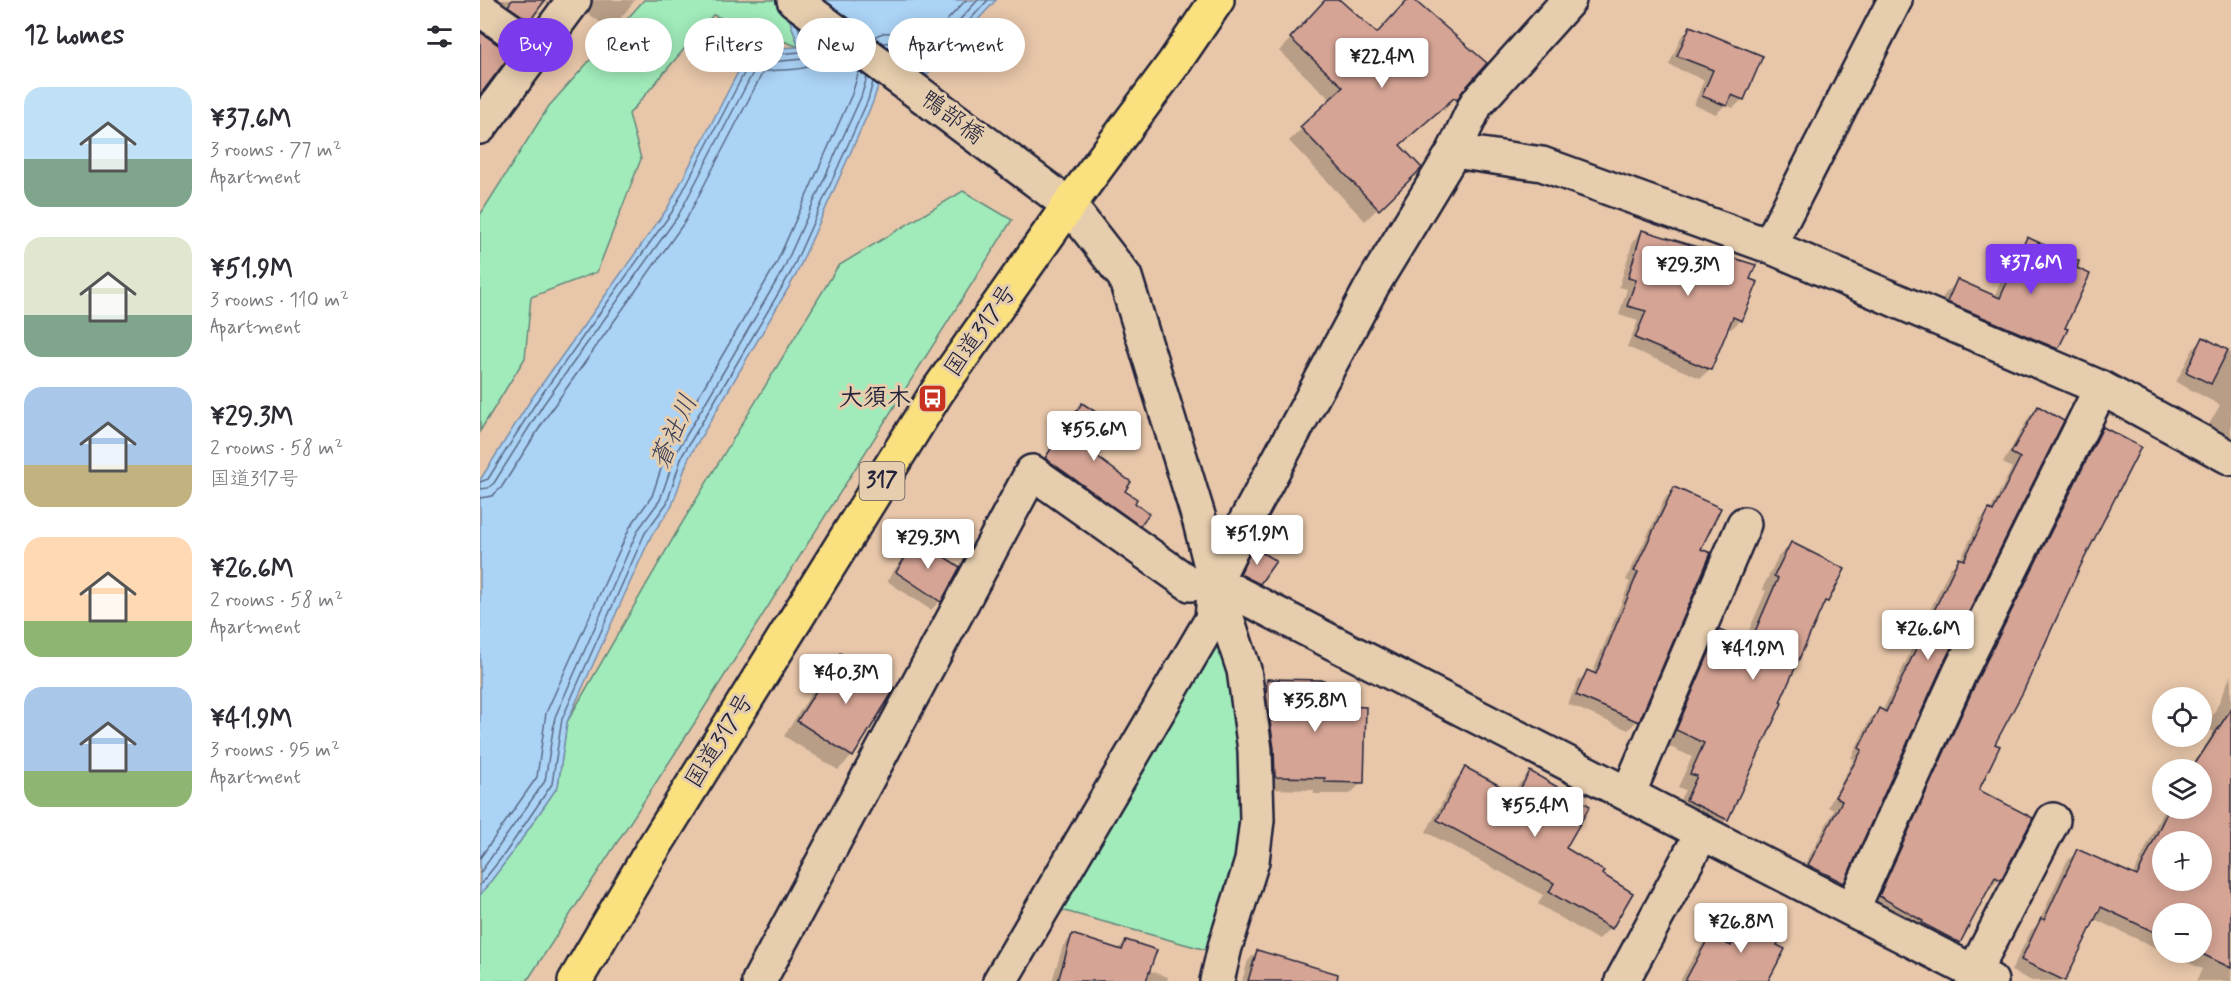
<!DOCTYPE html>
<html lang="en">
<head>
<meta charset="utf-8">
<style>
	:root { --surface:#fff; --page:#f7f7f7; --text:#2b2b33; --muted:#7c7c81; --accent:#7c3aed }
	body { margin:0; font-family:Mynerve,"Klee One",sans-serif; background:var(--page); color:var(--text); height:100vh; display:flex; flex-direction:column; font-size:22px; white-space:nowrap }
	* { box-sizing:border-box; margin:0 }
	p { font-size:20px; color:var(--muted) }
	.icon { flex:none; width:33px; height:33px; fill:none; stroke:currentColor; stroke-width:2; stroke-linecap:round; stroke-linejoin:round }
	.map { position:relative; flex:1; overflow:hidden }
	.details { display:flex; flex-direction:column; background:var(--surface); width:480px }
	.details>* { flex:none }
	.banner { position:absolute; left:18px; top:18px; width:570px; height:54px; display:flex; gap:12px }
	.fabs { position:absolute; left:1672px; top:687px; display:grid; gap:12px }
	.fabs a { display:grid; place-items:center; width:60px; height:60px; border-radius:50%; background:var(--surface); box-shadow:0 3px 15px #0003; font-size:30px }
	.price { position:absolute; translate:-50% -51px; padding:0 14px; border-radius:6px; background:#fff; color:#222; font-size:20px; line-height:39px; filter:drop-shadow(0 2px 3px #0008) }
	.price::after { content:''; position:absolute; left:50%; top:36px; width:18px; height:14px; margin-left:-9px; background:inherit; clip-path:polygon(0 0,100% 0,50% 100%) }
	.price.active { background:var(--accent); color:#fff }
	ul { padding:0; list-style:none }
	li { display:flex; align-items:center; gap:18px; height:150px; padding:0 24px }
	li span { display:grid; place-items:center; flex:none; width:168px; height:120px; border-radius:18px; color:#555 }
	li>.icon { margin-inline-start:auto }
	span .icon { width:72px; height:72px; fill:#fffc; stroke-width:1 }
	li b { font-size:26px }
	h2 { display:flex; justify-content:space-between; align-items:center; height:72px; padding:0 24px; font-size:26px }
	.chip { padding:0 21px; border-radius:27px; background:var(--surface); box-shadow:0 3px 15px #0003; font-size:21px; line-height:54px }
	.chip.active { background:var(--accent); color:#fff }
	main { display:flex; flex:1; min-height:0 }
	.map>svg:first-child { display:block }
</style>
</head>
<body>
<main>
<section class="details">
<h2>12 homes<svg class="icon" aria-label="filters" viewBox="0 0 24 24"><path d="M4 7h16M4 17h16"/><circle cx="9" cy="7" r="2"/><circle cx="15" cy="17" r="2"/></svg></h2>
<ul>
<li><span style="background:linear-gradient(#bfe0f5 60%,#7fa58c 0)"><svg class="icon" aria-label="home" viewBox="0 0 24 24"><path d="M3 11l9-7 9 7M6 9v11h12V9"/></svg></span><div><b>¥37.6M</b><p>3 rooms · 77 m²</p><p>Apartment</p></div></li>
<li><span style="background:linear-gradient(#dfe7d0 65%,#7fa58c 0)"><svg class="icon" aria-label="home" viewBox="0 0 24 24"><path d="M3 11l9-7 9 7M6 9v11h12V9"/></svg></span><div><b>¥51.9M</b><p>3 rooms · 110 m²</p><p>Apartment</p></div></li>
<li><span style="background:linear-gradient(#a9c7e8 65%,#c2b280 0)"><svg class="icon" aria-label="home" viewBox="0 0 24 24"><path d="M3 11l9-7 9 7M6 9v11h12V9"/></svg></span><div><b>¥29.3M</b><p>2 rooms · 58 m²</p><p>国道317号</p></div></li>
<li><span style="background:linear-gradient(#ffd9b3 70%,#8fb573 0)"><svg class="icon" aria-label="home" viewBox="0 0 24 24"><path d="M3 11l9-7 9 7M6 9v11h12V9"/></svg></span><div><b>¥26.6M</b><p>2 rooms · 58 m²</p><p>Apartment</p></div></li>
<li><span style="background:linear-gradient(#a9c7e8 70%,#8fb573 0)"><svg class="icon" aria-label="home" viewBox="0 0 24 24"><path d="M3 11l9-7 9 7M6 9v11h12V9"/></svg></span><div><b>¥41.9M</b><p>3 rooms · 95 m²</p><p>Apartment</p></div></li>
</ul>
</section>
<div class="map">
<svg width="1751" height="981" viewBox="0 0 1751 981">
	<rect width="100%" height="100%" fill="#e7c6a9"/>
	<filter id="ink" filterUnits="userSpaceOnUse"><feTurbulence type="fractalNoise" baseFrequency=".0167" numOctaves="2"/><feDisplacementMap in="SourceGraphic" scale="12" xChannelSelector="R" yChannelSelector="G"/><feConvolveMatrix kernelMatrix="1 2 1 2 8 2 1 2 1" color-interpolation-filters="sRGB"/></filter>
	<g filter="url(#ink)">
		<g fill="#a1ebba" stroke="#62867a" stroke-width="1.5">
			<polygon points="164,0 303,0 319,47 233,15 149,114 161,159 117,272 51,297 45,358 0,431 0,215 69,106"/>
			<polygon points="483,191 532,220 212,727 47,981 0,981 0,895 30,856 78,786 87,722 199,528 358,266"/>
			<polygon points="734,631 757,705 767,859 730,951 581,910"/>
		</g>
		<polygon fill="#abd3f6" stroke="#748cab" stroke-width="1.5" points="303,0 516,0 447,75 408,54 393,102 316,275 208,459 192,506 171,536 87,722 78,786 30,856 0,895 0,480 52,398 187,209 270,49 319,47"/>
		<g fill="#0003" fill-rule="evenodd">
			<polygon points="0,0 68,0 61,7 59,6 39,30"/>
			<polygon points="99,0 155,0 131,30 103,10"/>
			<polygon points="847,0 858,0 896,35 929,0 932,0 1005,63 964,111 961,109 919,145 940,167 885,221 809,141 851,100 799,51"/>
			<polygon points="1211,28 1263,99 1253,108 1245,105 1236,114 1214,105 1224,80 1189,65 1201,37"/>
			<polygon points="1162,231 1268,280 1261,320 1251,329 1247,328 1230,369 1220,378 1147,347 1158,321 1139,315 1147,289 1139,287 1153,241"/>
			<polygon points="1547,239 1595,269 1577,349 1563,362 1454,316 1464,295 1478,281 1514,297 1533,253"/>
			<polygon points="1724,339 1751,353 1751,453 1722,437 1740,405 1696,382 1713,349"/>
			<polygon points="602,405 615,458 653,503 659,525 650,534 557,468 593,414"/>
			<polygon points="1558,408 1582,421 1463,662 1362,882 1353,891 1320,874 1354,810 1348,807 1374,759 1371,758 1390,719 1399,710 1402,712 1470,568 1480,560 1500,520 1510,511 1532,468 1523,463 1549,417"/>
			<polygon points="1623,429 1597,568 1513,744 1497,790 1519,879 1511,888 1508,886 1479,942 1470,951 1391,905 1490,688 1614,437"/>
			<polygon points="1195,488 1219,550 1157,721 1148,730 1088,704 1098,681 1107,672 1112,674 1150,582 1146,580 1185,498"/>
			<polygon points="437,541 460,601 451,610 407,581 428,550"/>
			<polygon points="1311,544 1347,601 1340,608 1247,819 1234,832 1193,813 1205,790 1198,787 1212,757 1184,744 1226,645 1239,632 1264,642 1286,591 1282,589 1298,557"/>
			<polygon points="774,548 779,583 770,593 752,583 764,558"/>
			<polygon points="360,655 372,756 358,770 304,736 347,669"/>
			<path d="M1751,675V981H1716L1722,969L1686,952H1722V914H1683V951L1614,919L1583,981H1552L1531,971L1551,931L1558,924L1587,861L1598,851L1653,876L1684,808H1722V770H1709L1734,732L1727,729ZM1683,842H1722V880H1683Z"/>
			<polygon points="787,680 842,707 882,782 870,794 834,794 834,790 783,789 775,693"/>
			<polygon points="986,769 1033,794 1038,785 1050,773 1084,849 1120,875 1130,928 1118,940 1058,904 1063,895 946,832 974,781"/>
			<polygon points="1270,913 1295,946 1286,981 1200,981 1217,951 1230,937 1246,945 1256,927"/>
			<polygon points="592,936 637,950 646,941 668,970 688,977 687,981 572,981 583,946"/>
			<polygon points="777,951 823,981 762,981 768,961"/>
		</g>
		<g fill="none" stroke-linecap="round" stroke-linejoin="round">
			<g stroke="#596986" stroke-width="1.5">
				<path d="M394,37C413,25 426,41 443,46L486,0"/>
				<polyline points="402,43 415,42 445,57 498,0"/>
				<polyline points="409,49 447,67 508,0"/>
				<polyline points="0,482 8,479 57,401 192,212 273,56 321,52 324,45 318,26"/>
				<polyline points="0,489 8,488 14,483 63,405 198,216 278,63 324,59 332,49 329,33"/>
				<path d="M0,498L12,496L21,488L71,410L206,220L283,72C305,66 342,79 341,42"/>
				<polyline points="0,858 57,777 66,713 150,527 172,496 188,448 296,264 372,94 379,71"/>
				<polyline points="0,873 65,781 75,717 158,530 180,500 196,453 304,268 381,97 387,77"/>
				<polyline points="0,885 26,852 72,784 82,719 165,533 187,503 202,456 311,272 388,100 393,82"/>
			</g>
		</g>
		<g fill="#d5a495" stroke="#22223b" stroke-width="1.5" fill-rule="evenodd">
			<polygon points="32,0 65,0 50,21 28,6"/>
			<polygon points="845,0 860,0 897,33 927,0 934,0 1007,63 982,92 977,100 974,98 920,145 942,168 899,210 820,127 863,87 810,38"/>
			<polygon points="1210,26 1283,56 1264,100 1251,95 1247,106 1222,96 1233,70 1197,56"/>
			<polygon points="0,32 31,54 0,95"/>
			<polygon points="1162,230 1276,265 1270,279 1278,282 1262,321 1253,317 1231,370 1155,338 1166,311 1147,306 1156,280 1148,278"/>
			<polygon points="1547,237 1599,261 1597,268 1610,274 1585,328 1588,329 1578,349 1467,302 1477,279 1520,298"/>
			<polygon points="1723,337 1748,350 1731,384 1706,372"/>
			<polygon points="602,403 637,426 617,457 651,482 645,491 657,499 655,503 669,514 660,526 565,458"/>
			<polygon points="1558,406 1584,421 1464,662 1364,883 1328,865 1362,801 1355,797 1382,750 1379,748 1399,708 1406,712 1479,558 1484,560 1509,509 1513,511 1540,458 1531,453"/>
			<polygon points="1623,427 1661,447 1599,569 1543,692 1515,744 1520,746 1499,790 1553,818 1521,880 1515,877 1480,943 1442,923 1443,921 1399,896 1498,678"/>
			<polygon points="1194,487 1241,508 1221,549 1231,553 1159,722 1096,695 1107,670 1116,674 1158,572 1154,571"/>
			<polygon points="437,539 480,567 461,602 416,572"/>
			<polygon points="1311,542 1365,569 1348,602 1345,601 1300,702 1302,703 1248,820 1206,800 1217,776 1210,774 1224,743 1196,730 1239,630 1270,643 1298,578 1294,576"/>
			<polygon points="773,547 796,561 780,584 760,574"/>
			<polygon points="360,653 415,688 373,757 317,721"/>
			<polygon points="787,679 844,680 843,705 886,707 884,783 845,782 845,778 795,777 794,748 786,695"/>
			<path d="M1751,709V968L1718,952H1722V914H1683V936L1621,907L1585,981L1541,960L1561,918L1564,920L1597,849L1657,876L1689,808H1722V770H1711ZM1683,842H1722V880H1683Z"/>
			<polygon points="985,767 1037,795 1050,771 1110,806 1086,848 1124,871 1122,874 1153,893 1132,929 1069,892 1074,883 957,820"/>
			<polygon points="1270,911 1305,930 1297,945 1305,949 1288,981 1205,981 1230,935 1251,946"/>
			<polygon points="592,934 642,950 646,940 677,950 666,981 578,981"/>
			<polygon points="777,950 858,974 857,981 768,981"/>
		</g>
		<g fill="none" stroke-linecap="round" stroke-linejoin="round">
			<defs>
				<g id="street">
					<polyline points="0,9 57,49"/>
					<polyline points="0,127 94,0"/>
					<polyline points="974,151 1062,164 1289,246 1621,388 1751,458"/>
					<polyline points="589,205 645,277 720,522 735,582 764,670 775,750 777,820 772,861 745,947 737,981"/>
					<polyline points="1289,246 1415,0"/>
					<polyline points="1149,792 1264,524"/>
					<polyline points="1373,908 1481,670 1621,388"/>
					<polyline points="1494,972 1573,820"/>
					<path d="M279,981L552,472L710,584L735,582C994,714 1253,846 1511,981"/>
					<polyline points="520,981 732,619 735,582 753,545 892,286 974,151 996,104 1089,0"/>
					<polyline points="1142,981 1222,833"/>
				</g>
				<polyline id="secondary" points="314,0 589,205"/>
				<polyline id="highway" points="95,981 166,860 457,392 589,205 694,63 737,0"/>
			</defs>
			<use href="#street" stroke="#22223b" stroke-width="38"/>
			<use href="#secondary" stroke="#22223b" stroke-width="38"/>
			<use href="#highway" stroke="#22223b" stroke-width="38"/>
			<use href="#street" stroke="#e5cdad" stroke-width="33"/>
			<use href="#secondary" stroke="#e5cdad" stroke-width="33"/>
			<use href="#highway" stroke="#fbe080" stroke-width="33"/>
		</g>
	</g>
	<defs>
		<symbol id="bus-square" viewBox="-11 -11 22 22"><rect x="-9" y="-9" width="18" height="18" rx="4" fill="#c8321e" stroke="#e5cdad"/><path d="M-5-6H5V4H4V6H2V4H-2V6H-4V4H-5ZM-3.5-4V0h7V-4ZM-3.5 1.2v1.5H-2V1.2ZM2 1.2v1.5H3.5V1.2Z" fill="#fff"/></symbol>
	</defs>
	<g fill-rule="evenodd">
		<use href="#bus-square" x="436" y="382" width="33" height="33"/>
	</g>
	<g text-anchor="middle" dominant-baseline="central" stroke-width="6" stroke-linejoin="round" paint-order="stroke">
		<rect fill="#e5cdad" stroke="#5c555d" stroke-width="1.5" x="379.5" y="462" width="45" height="38" rx="4.5"/>
		<g font-size="22" font-weight="bold" fill="#22223b">
			<text x="402" y="481">317</text>
		</g>
		<g font-size="24" fill="#22223b" stroke="#e5cdad">
			<text transform="translate(472 118) rotate(37)">鴨部橋</text>
			<text transform="translate(501 331) rotate(-55)">国道317号</text>
			<text transform="translate(240 741) rotate(-58)">国道317号</text>
		</g>
		<g font-size="24" font-weight="bold" fill="#22223b" stroke="#e5cdad" text-anchor="end">
			<text x="431" y="398">大須木</text>
		</g>
		<g font-size="26" font-style="italic" fill="#373d57" stroke="#e5cdad">
			<text transform="translate(195 432) rotate(-66)">蒼社川</text>
		</g>
	</g>
</svg>
<div class="fabs">
<a><svg class="icon" aria-label="locate" viewBox="0 0 24 24"><circle cx="12" cy="12" r="6"/><path d="M12 2v4M12 18v4M2 12h4M18 12h4"/></svg></a>
<a><svg class="icon" aria-label="layers" viewBox="0 0 24 24"><path d="M12 4l9 5-9 5-9-5zM3 14l9 5 9-5"/></svg></a>
<a>+</a>
<a>−</a>
</div>
<b class="price" style="left:902px;top:89px">¥22.4M</b>
<b class="price active" style="left:1551px;top:295px">¥37.6M</b>
<b class="price" style="left:1208px;top:297px">¥29.3M</b>
<b class="price" style="left:614px;top:462px">¥55.6M</b>
<b class="price" style="left:777px;top:566px">¥51.9M</b>
<b class="price" style="left:448px;top:570px">¥29.3M</b>
<b class="price" style="left:1448px;top:661px">¥26.6M</b>
<b class="price" style="left:1273px;top:681px">¥41.9M</b>
<b class="price" style="left:366px;top:705px">¥40.3M</b>
<b class="price" style="left:835px;top:733px">¥35.8M</b>
<b class="price" style="left:1055px;top:838px">¥55.4M</b>
<b class="price" style="left:1261px;top:954px">¥26.8M</b>
<div class="banner">
<a class="chip active">Buy</a>
<a class="chip">Rent</a>
<a class="chip">Filters</a>
<a class="chip">New</a>
<a class="chip">Apartment</a>
</div>
</div>
</main>
</body>
</html>
